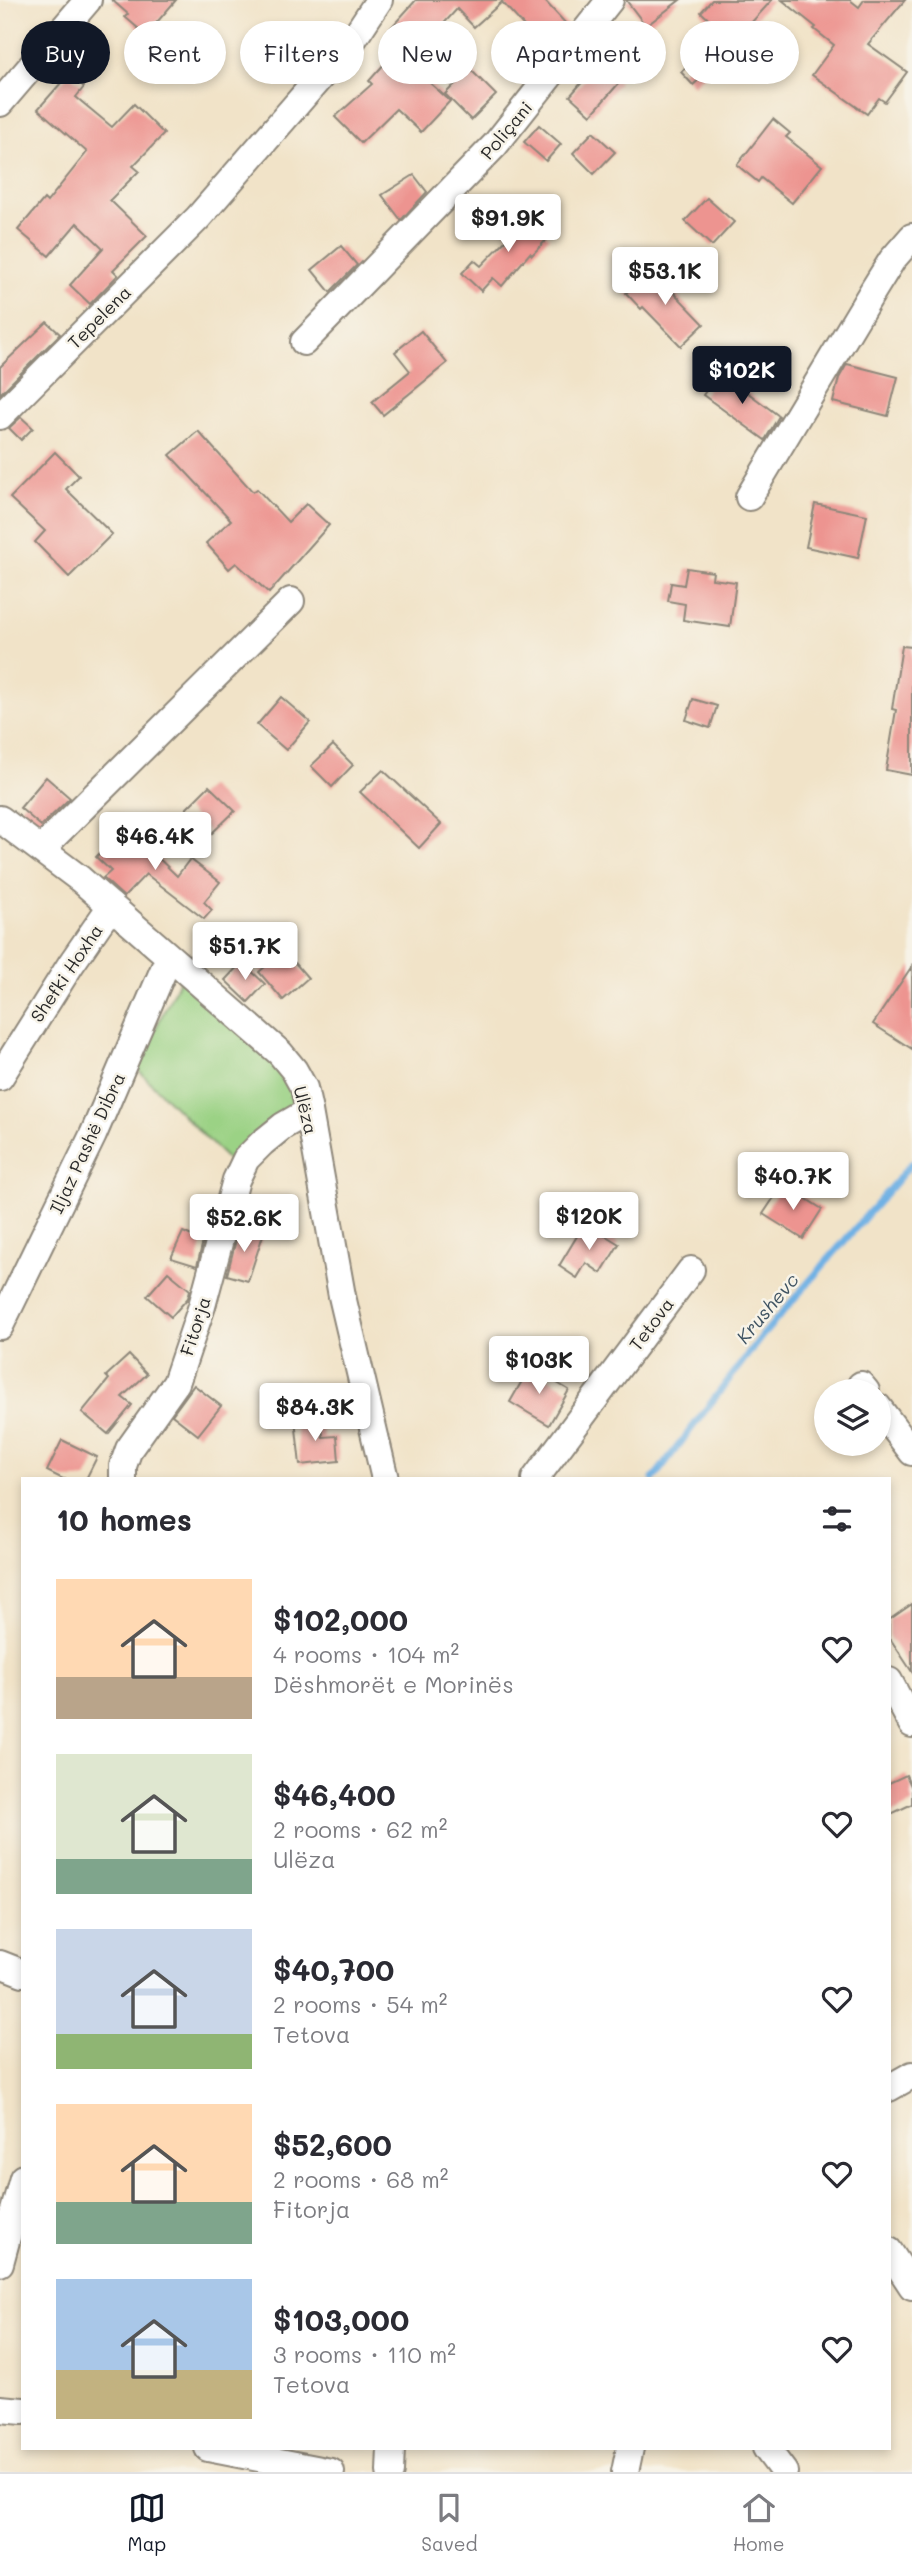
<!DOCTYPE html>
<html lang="en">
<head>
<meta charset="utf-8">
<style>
	:root { --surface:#fff; --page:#f7f7f7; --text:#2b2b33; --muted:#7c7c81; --line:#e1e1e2; --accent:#111827 }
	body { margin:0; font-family:Mali,sans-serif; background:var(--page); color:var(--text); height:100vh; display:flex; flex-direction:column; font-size:26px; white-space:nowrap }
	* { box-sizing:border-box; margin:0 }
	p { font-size:23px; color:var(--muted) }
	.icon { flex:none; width:38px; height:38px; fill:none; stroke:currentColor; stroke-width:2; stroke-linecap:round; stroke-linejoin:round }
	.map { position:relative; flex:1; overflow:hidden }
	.drawer { position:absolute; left:21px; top:1477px; width:870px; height:973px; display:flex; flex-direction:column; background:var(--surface); border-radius:0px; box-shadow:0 4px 10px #0003 }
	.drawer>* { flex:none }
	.banner { position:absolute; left:21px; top:21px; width:872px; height:63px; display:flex; gap:14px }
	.fabs { position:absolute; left:814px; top:1379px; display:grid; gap:14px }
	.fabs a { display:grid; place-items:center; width:77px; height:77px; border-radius:50%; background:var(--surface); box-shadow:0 4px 10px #0003; font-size:35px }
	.price { position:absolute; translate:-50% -60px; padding:0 16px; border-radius:7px; background:#fff; color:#222; font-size:23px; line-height:46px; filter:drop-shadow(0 2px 4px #0008) }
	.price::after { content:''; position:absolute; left:50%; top:42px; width:21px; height:16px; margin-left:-10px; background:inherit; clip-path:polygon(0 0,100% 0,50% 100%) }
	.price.current { background:var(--accent); color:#fff }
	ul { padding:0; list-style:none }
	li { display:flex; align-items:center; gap:21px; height:175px; padding:0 35px }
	li span { display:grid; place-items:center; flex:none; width:196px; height:140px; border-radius:0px; color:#555 }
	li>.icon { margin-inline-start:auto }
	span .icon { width:84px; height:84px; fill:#fffc; stroke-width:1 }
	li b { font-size:30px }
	h2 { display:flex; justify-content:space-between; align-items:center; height:84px; padding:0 35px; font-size:30px }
	.chip { padding:0 24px; border-radius:32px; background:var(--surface); box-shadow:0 4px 10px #0003; font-size:24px; line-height:63px }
	.chip.current { background:var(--accent); color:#fff }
	.tabs { display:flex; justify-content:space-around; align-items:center; height:98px; border-top:2px solid var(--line); background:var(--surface); font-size:19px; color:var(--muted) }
	.tabs a { display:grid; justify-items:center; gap:4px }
	.tabs .current { color:var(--accent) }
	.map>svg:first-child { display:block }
</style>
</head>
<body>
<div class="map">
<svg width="912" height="2472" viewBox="0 0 912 2472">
	<rect width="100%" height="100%" fill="#f7f3e8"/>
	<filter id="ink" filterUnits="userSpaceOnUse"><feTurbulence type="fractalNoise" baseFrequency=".0143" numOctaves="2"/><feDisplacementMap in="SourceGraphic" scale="14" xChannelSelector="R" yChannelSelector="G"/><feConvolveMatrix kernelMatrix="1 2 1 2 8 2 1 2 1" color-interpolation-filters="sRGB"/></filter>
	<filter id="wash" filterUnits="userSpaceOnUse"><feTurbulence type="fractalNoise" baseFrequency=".00686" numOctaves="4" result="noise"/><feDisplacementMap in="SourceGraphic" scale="28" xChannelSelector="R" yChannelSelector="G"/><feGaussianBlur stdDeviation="1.57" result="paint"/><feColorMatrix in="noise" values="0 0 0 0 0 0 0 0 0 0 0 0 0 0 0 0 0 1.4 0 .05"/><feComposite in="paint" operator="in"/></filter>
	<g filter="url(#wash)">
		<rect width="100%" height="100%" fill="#f1e3c8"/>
		<polygon fill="#9bd285" stroke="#637e58" stroke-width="2" points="181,977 201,992 297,1088 290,1116 236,1168 136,1068"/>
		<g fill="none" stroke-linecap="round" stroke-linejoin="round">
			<polyline stroke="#6fb1e4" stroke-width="7" points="653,1479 762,1336 912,1163"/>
		</g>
		<g id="blocks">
			<g fill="#ed9490">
				<polygon points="112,0 176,0 146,35 125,17 128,14"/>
				<polygon points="416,0 544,0 568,26 544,48 502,2 474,27 457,9 408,63 450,101 421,132 396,109 361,143 335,117 372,84 369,81 403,43 389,30"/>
				<polygon points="626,0 680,0 646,26"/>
				<polygon points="712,0 772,0 730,46 733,49 693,85 681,72 699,57 693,50 718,28 701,12"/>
				<polygon points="782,0 850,0 859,7 864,0 905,0 868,44 907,72 885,102 879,98 867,114 812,75 834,45 814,29 816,27"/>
				<polygon points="598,64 619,83 591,115 570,96"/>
				<polygon points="470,69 496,95 471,120 445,94"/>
				<polygon points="69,74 84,87 76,97 112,127 134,104 164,134 133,166 139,171 110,200 147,236 113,270 118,275 90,304 70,285 103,248 77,223 49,256 18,230 44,199 47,202 87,152 38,109"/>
				<polygon points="773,119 790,133 786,137 822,166 792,203 761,178 758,182 737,165"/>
				<polygon points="539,125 561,144 546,161 524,142"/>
				<polygon points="593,132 615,152 594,174 573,153"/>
				<polygon points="414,175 427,192 401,220 382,195"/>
				<polygon points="707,198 734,222 712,246 685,221"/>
				<polygon points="521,212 549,237 532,255 530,253 502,286 493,278 481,291 462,273 474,260 481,266 511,235 505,230"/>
				<polygon points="341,246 357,265 330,292 312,270"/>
				<polygon points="651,269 704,324 681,346 643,307 641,309 626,293"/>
				<polygon points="47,322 60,334 0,394 0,367"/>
				<polygon points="421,331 447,363 383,415 372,402 410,371 395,352"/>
				<polygon points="847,364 898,377 888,416 833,402 839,378"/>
				<polygon points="720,372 779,416 765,440 703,395"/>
				<polygon points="21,417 33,428 21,440 9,428"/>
				<polygon points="198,431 253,492 257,489 288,522 306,504 329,525 269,593 236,563 229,569 206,543 231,520 170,455"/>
				<polygon points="55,452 79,476 66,489 112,534 69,577 35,542 45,531 10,498"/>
				<polygon points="815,504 867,515 858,558 806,547"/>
				<polygon points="687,568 713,572 712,579 736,582 730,627 683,620 685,604 668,601 671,583 684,585"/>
				<polygon points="902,646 912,647 912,775 886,770 896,710 892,709"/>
				<polygon points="281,697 310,722 286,750 257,725"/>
				<polygon points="693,699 717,706 710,728 686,720"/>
				<polygon points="333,745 353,765 332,787 311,766"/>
				<polygon points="383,770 441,824 419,848 360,792"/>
				<polygon points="46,777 70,798 41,826 20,808"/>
				<polygon points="209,786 235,811 211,834 186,809"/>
				<polygon points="125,826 177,876 190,859 220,882 204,902 212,910 204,919 146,874 124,897 103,878 111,871 96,857"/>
				<polygon points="284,950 308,978 283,1000 259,972"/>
				<polygon points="242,962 265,984 248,1002 225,980"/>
				<polygon points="912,966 912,1049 873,1024"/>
				<polygon points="783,1184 822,1209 803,1239 763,1214"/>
				<polygon points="585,1223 619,1244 601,1273 586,1263 577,1278 559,1266"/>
				<polygon points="239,1228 263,1235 248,1281 227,1275"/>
				<polygon points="183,1232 203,1241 197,1266 171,1258"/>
				<polygon points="168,1272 190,1290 188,1298 171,1317 147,1296"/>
				<polygon points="129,1355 147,1374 122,1397 132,1405 108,1434 82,1412 109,1379 106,1376"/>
				<polygon points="530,1367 569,1390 549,1425 510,1402"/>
				<polygon points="194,1385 221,1406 198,1435 172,1415"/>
				<polygon points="321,1417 323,1437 337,1436 339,1461 300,1465 295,1419"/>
				<polygon points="62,1440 97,1457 86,1479 63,1479 47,1471"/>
				<polygon points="912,1604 912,1672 889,1637 889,1620"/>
				<polygon points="906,1775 912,1788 912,1804 889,1815 889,1783"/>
			</g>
		</g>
	</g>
	<g filter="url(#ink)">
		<use href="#blocks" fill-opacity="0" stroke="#8e877a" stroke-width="2"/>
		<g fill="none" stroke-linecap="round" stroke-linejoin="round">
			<defs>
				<g id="street">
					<polyline points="0,103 88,0"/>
					<polyline points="304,342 495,145 610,0"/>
					<polyline points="0,416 198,218 354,38 379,0"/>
					<polyline points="749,497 874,289 892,260 912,237"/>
					<polyline points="0,819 80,879 280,1053 294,1070 304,1088 309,1111 342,1296 385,1479"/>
					<polyline points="42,848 291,601"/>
					<polyline points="0,1077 71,964 111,906"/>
					<polyline points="0,1326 93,1135 169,957"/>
					<polyline points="861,1385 866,1391"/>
					<polyline points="878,1407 912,1452"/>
					<polyline points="123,1479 123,1466 129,1449 176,1383 202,1306 236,1180 246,1159 262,1143 283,1126 309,1111"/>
					<polyline points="535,1479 691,1270"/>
					<polyline points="889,1681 912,1724"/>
					<polyline points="0,1964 23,1973"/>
					<polyline points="889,2088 912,2075"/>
					<polyline points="889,2251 912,2286"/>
					<polyline points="0,2263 23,2178"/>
					<polyline points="0,2409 23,2411"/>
					<polyline points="208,2448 331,2472"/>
					<polyline points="766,2448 784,2472"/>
					<polyline points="390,2472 391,2448"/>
					<polyline points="625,2472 630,2448"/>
				</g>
			</defs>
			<use href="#street" stroke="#8e877a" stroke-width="30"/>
			<use href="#street" stroke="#fff" stroke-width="26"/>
		</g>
	</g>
	<g text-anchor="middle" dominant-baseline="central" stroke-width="5" stroke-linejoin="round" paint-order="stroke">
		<g font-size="18" fill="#2b2b2b" stroke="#f7f3e8">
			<text transform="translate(506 130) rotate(-50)">Poliçani</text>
			<text transform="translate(99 317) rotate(-45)">Tepelena</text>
			<text transform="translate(66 973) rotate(-56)">Shefki Hoxha</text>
			<text transform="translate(306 1110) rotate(76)">Ulëza</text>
			<text transform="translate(87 1143) rotate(-65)">Iljaz Pashë Dibra</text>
			<text transform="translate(651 1324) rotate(-53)">Tetova</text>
			<text transform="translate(195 1326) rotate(-72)">Fitorja</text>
		</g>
		<g font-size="19" font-style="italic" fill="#3f5362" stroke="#f7f3e8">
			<text transform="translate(767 1308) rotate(-50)">Krushevc</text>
		</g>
	</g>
</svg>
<div class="fabs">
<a><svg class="icon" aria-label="layers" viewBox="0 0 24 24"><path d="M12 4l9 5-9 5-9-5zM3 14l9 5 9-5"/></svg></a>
</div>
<b class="price" style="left:508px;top:254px">$91.9K</b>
<b class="price" style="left:665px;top:307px">$53.1K</b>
<b class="price current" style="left:742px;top:406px">$102K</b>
<b class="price" style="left:155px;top:872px">$46.4K</b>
<b class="price" style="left:245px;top:982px">$51.7K</b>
<b class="price" style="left:793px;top:1212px">$40.7K</b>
<b class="price" style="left:589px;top:1252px">$120K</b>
<b class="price" style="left:244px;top:1254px">$52.6K</b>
<b class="price" style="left:539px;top:1396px">$103K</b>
<b class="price" style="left:315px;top:1443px">$84.3K</b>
<div class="banner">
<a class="chip current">Buy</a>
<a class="chip">Rent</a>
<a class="chip">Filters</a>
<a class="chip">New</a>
<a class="chip">Apartment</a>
<a class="chip">House</a>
</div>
<section class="drawer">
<h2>10 homes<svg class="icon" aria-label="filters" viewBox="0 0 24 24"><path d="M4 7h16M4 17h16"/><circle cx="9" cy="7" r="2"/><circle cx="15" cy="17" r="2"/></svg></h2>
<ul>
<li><span style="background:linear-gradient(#ffd9b3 70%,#b9a48a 0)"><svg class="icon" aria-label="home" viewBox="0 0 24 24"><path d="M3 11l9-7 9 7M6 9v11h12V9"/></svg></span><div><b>$102,000</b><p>4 rooms · 104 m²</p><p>Dëshmorët e Morinës</p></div><svg class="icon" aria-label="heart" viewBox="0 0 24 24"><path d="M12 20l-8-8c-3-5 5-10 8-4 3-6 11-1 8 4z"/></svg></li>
<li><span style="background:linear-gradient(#dfe7d0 75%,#7fa58c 0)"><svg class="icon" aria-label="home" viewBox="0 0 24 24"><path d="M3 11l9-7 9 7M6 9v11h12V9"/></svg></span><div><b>$46,400</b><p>2 rooms · 62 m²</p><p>Ulëza</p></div><svg class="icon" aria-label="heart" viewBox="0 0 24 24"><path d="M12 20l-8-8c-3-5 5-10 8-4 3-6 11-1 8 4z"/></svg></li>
<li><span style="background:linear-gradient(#c9d6e8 75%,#8fb573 0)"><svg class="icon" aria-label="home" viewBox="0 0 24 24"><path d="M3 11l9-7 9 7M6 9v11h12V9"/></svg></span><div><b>$40,700</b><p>2 rooms · 54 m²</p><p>Tetova</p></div><svg class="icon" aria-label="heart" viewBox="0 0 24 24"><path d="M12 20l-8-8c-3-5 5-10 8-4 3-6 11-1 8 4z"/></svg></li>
<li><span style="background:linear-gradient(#ffd9b3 70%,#7fa58c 0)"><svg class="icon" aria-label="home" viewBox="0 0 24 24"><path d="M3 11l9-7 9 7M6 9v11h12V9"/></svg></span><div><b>$52,600</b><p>2 rooms · 68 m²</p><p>Fitorja</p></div><svg class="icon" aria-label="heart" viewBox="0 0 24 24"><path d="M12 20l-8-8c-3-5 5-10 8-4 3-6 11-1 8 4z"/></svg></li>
<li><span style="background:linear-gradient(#a9c7e8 65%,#c2b280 0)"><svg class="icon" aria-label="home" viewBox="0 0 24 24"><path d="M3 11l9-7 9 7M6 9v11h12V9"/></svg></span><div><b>$103,000</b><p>3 rooms · 110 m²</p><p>Tetova</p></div><svg class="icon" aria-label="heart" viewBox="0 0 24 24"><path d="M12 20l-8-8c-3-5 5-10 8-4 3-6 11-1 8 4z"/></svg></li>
</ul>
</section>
</div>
<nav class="tabs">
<a class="current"><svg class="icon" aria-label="map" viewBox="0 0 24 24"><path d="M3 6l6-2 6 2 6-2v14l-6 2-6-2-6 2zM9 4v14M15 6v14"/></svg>Map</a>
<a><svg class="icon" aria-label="saved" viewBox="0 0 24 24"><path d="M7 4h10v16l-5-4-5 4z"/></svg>Saved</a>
<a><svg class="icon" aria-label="home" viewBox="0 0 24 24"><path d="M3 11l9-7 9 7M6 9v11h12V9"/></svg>Home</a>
</nav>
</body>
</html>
